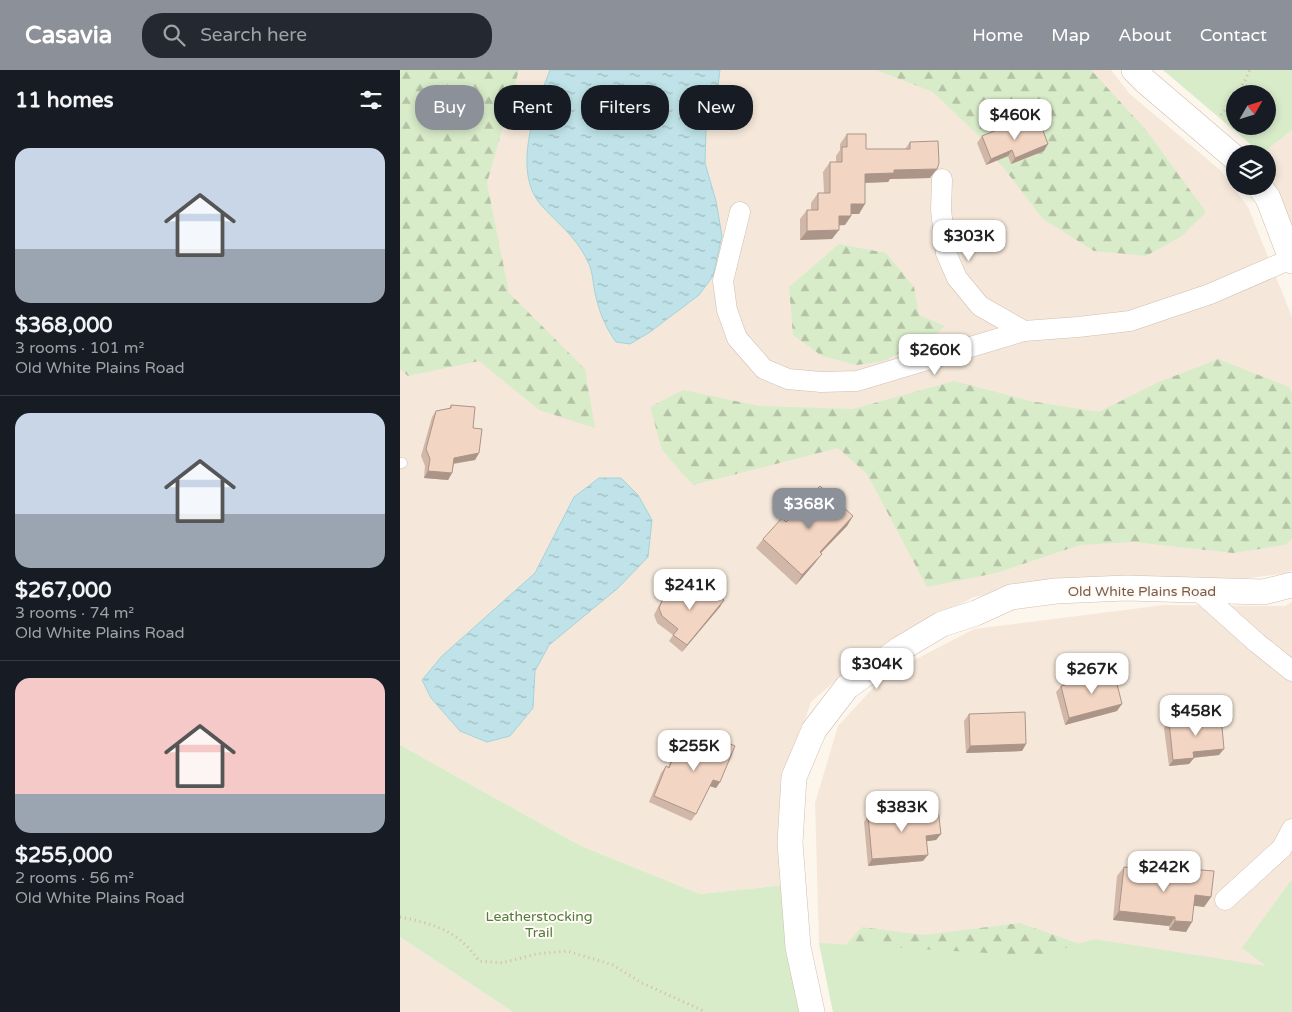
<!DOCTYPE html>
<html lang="en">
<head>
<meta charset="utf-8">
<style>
	:root { --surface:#171b24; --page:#242831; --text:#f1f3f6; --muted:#9ea1a6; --line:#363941; --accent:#8c9099 }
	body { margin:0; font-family:"Varela Round",sans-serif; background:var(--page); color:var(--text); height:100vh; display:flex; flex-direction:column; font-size:19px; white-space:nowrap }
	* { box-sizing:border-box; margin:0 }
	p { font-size:16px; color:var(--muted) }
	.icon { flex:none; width:28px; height:28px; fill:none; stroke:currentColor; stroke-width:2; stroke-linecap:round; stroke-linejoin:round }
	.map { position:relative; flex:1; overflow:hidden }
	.details { display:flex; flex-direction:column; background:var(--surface); width:400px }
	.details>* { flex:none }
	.top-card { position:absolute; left:15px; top:15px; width:475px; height:45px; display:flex; gap:10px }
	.needle { width:32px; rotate:51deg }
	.fabs { position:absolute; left:826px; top:15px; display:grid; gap:10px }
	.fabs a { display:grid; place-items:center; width:50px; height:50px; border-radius:50%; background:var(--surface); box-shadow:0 2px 8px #0003; font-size:25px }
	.price { position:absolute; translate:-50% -42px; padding:0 11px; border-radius:10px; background:#fff; color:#222; font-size:16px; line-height:32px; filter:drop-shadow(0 1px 2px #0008) }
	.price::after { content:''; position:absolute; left:50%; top:30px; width:15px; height:11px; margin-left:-8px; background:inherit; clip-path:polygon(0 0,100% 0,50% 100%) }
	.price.current { background:var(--accent); color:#fff }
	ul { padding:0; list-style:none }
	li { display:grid; align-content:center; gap:10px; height:265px; padding:0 15px }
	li+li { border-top:1px solid var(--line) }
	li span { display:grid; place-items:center; height:155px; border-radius:15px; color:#555 }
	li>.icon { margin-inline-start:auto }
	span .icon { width:90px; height:90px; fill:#fffc; stroke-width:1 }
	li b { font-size:21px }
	h2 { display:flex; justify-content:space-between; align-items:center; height:60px; padding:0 15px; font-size:21px }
	.pill { padding:0 18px; border-radius:20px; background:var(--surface); box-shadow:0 2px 8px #0003; font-size:18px; line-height:45px }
	.pill.current { background:var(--accent); color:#fff }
	header { display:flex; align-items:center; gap:30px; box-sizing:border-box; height:70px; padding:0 25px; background:var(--accent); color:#fff }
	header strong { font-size:24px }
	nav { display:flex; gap:28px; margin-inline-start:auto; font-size:18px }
	.search { width:350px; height:45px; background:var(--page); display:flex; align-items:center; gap:12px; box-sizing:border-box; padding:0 18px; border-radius:20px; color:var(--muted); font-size:19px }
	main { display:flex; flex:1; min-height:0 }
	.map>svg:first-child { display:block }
</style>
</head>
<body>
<header>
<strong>Casavia</strong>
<div class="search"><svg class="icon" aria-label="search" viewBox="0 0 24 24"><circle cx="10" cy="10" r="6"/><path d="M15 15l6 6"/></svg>Search here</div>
<nav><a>Home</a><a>Map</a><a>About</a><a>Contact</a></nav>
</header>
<main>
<section class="details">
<h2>11 homes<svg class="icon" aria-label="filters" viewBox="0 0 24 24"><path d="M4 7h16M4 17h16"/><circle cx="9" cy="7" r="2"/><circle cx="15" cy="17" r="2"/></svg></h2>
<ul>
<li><span style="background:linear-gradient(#c9d6e8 65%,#9aa5b1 0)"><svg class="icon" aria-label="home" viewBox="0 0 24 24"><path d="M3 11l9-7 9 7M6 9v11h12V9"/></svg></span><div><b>$368,000</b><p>3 rooms · 101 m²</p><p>Old White Plains Road</p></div></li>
<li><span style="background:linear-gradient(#c9d6e8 65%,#9aa5b1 0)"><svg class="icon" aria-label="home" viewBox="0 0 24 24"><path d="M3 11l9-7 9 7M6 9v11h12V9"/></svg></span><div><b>$267,000</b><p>3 rooms · 74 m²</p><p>Old White Plains Road</p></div></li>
<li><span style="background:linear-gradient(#f6c9c9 75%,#9aa5b1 0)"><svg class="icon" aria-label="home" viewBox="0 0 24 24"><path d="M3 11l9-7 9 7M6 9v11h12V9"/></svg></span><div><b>$255,000</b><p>2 rooms · 56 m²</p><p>Old White Plains Road</p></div></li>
</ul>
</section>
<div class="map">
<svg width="892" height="942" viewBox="0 0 892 942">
	<defs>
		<pattern id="forest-firs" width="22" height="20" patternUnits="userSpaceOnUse" patternTransform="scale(1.25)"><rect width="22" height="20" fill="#d8ecc9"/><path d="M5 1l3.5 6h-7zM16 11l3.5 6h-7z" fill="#b4c2a5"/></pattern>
		<pattern id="water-ripples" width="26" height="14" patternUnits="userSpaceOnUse" patternTransform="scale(1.25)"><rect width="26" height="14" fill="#bfe3e8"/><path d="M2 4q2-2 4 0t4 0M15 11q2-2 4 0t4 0" fill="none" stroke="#a0bbbe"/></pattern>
	</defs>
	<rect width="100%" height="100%" fill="#fdf6ec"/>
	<g fill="#f5e8da">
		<polygon points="0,0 711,0 730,24 820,100 848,137 892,247 892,500 887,503 834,510 669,510 574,527 505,562 456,593 411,632 393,685 384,815 300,824 181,776 0,675"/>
		<polygon points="892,60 892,164 868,98 868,84 862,84"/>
		<polygon points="892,532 892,942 433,942 419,873 415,733 438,656 484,606 574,559 764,535 885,536"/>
		<polygon points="0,867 113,942 0,942"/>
	</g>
	<g fill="url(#forest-firs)">
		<polygon points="0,0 119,0 87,113 109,223 185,299 195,358 139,340 79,291 8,306 0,299"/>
		<polygon points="476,0 691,0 746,60 806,142 782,166 746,186 694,181 643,149 579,66 533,22"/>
		<polygon points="439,174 486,183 514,217 519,245 545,256 528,271 483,291 457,295 422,286 393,265 389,217"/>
		<polygon points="818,289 889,317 892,322 892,469 885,475 833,483 734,472 680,475 596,503 527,517 467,404 438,378 293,415 262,380 250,337 283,320 359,336 453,339 554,311 630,331 699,342 759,312"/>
		<polygon points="620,853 720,888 776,893 443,878 462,857 524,865"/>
	</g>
	<g fill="#d8ecc9" fill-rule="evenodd">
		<path d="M763,0H892V60L862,84ZM835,24H868V56H835Z"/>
		<polygon points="0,675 181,776 300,824 384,815 400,942 113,942 0,867"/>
		<polygon points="892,809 892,942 433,942 419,873 640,886 694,869 866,896 842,878"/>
	</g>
	<g fill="url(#water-ripples)" stroke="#a5d3da">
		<path d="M150,0H320L317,24L306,59L305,93L316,131L322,166L313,206L299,225L250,262L230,274L216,272C206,258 200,244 196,227C193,216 193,203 189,194C177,167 159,155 141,135C111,100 136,37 150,0Z"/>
		<polygon points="199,408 221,408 238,425 252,450 248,487 218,518 149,575 135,601 133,638 110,666 87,672 60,661 31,628 22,610 42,586 135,503 174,427"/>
	</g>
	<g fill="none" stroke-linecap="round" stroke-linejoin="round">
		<defs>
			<polyline id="service" points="0,393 2,393"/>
			<g id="minor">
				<polyline points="542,109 541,140 546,183 557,208 580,236 624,261"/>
				<polyline points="340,142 323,211 327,240 337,268 364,299 388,309 421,312 457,311 624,261 678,257 730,251 810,224 891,189"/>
				<polyline points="800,522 857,573 892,601"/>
				<polyline points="825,830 882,778 892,759"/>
			</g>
			<g id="tertiary">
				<polyline points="734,0 745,11 835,88"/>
				<polyline points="859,116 868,128 892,191"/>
				<polyline points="412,942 398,877 390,773 394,707 414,660 447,617 500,579 542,554 576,543 611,527 656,521 726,518 863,522 892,515"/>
			</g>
		</defs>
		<use href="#service" stroke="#d1beb0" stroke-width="11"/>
		<use href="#minor" stroke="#d1beb0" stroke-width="21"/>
		<use href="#tertiary" stroke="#d1beb0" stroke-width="26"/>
		<g stroke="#d9b8a5" stroke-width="3" stroke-dasharray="1 4" stroke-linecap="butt">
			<polyline points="838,24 850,0"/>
			<polyline points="821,45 835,28"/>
			<path d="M0,847C34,854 59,861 79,891L102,893L136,884L167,881L213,895L242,913L306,942"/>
		</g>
		<use href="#service" stroke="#fff" stroke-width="10"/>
		<use href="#minor" stroke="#fff" stroke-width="20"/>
		<use href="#tertiary" stroke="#fff" stroke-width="25"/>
	</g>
	<g fill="#d1b7a8">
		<polygon points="615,62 644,81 611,94 608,86 586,95 577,73 582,66"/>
		<polygon points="447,64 466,79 505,79 510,72 530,108 490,109 488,112 465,113 459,144 451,144 451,146 445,155 439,155 432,169 400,170 400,149 407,140 411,140 411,133 418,123 424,123 423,102 430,92 436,92 436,86 440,80 440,74"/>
		<polygon points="51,335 73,358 79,383 75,390 54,394 52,403 48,410 24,408 25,396 21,386 32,347 36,341 49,339"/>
		<polygon points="453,446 447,456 421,483 415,493 396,515 356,478 363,469 386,452"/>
		<polygon points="305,521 324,530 282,582 269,571 273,565 257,553 254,545 259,535 263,529 281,526"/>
		<polygon points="661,616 717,641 665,655 656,622"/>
		<polygon points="569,644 626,674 622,681 566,683 564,651"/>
		<polygon points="769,652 819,685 794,688 789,694 769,696 764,658"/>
		<polygon points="301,661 320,712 316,718 310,716 296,744 291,751 249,732 261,703 266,696 268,697 277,676 281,670 293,674"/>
		<polygon points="468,745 541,764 536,770 526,771 523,791 468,796 464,752"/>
		<polygon points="724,797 750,809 781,811 781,808 788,799 811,827 804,837 794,835 786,862 769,860 769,856 713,850 717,806"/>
	</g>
	<g fill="#aa9588">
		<polygon points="648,74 644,81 611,94 615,88"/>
		<polygon points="612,80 608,86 586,95 591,89"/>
		<polygon points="537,99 530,108 490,109 488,112 458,113 465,104 494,100"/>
		<polygon points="451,134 465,134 459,144 445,144"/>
		<polygon points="439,146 451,146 445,155 432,156"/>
		<polygon points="439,160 432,169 400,170 407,161"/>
		<polygon points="79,383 75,390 50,394 54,388"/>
		<polygon points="28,401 52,403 48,410 24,408"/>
		<polygon points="453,446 447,456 413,491 420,482"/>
		<polygon points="422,484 415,493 396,515 402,505"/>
		<polygon points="324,530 320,537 282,582 287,575"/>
		<polygon points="722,634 717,641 665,655 669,648"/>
		<polygon points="626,674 622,681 566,683 570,676"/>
		<polygon points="824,679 819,685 789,688 793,682"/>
		<polygon points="794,688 789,694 769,696 773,690"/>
		<polygon points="313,710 320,712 316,718 309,716"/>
		<polygon points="541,764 536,770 521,772 526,766"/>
		<polygon points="528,785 523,791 468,796 472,789"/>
		<polygon points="795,825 811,827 804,837 788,835"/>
		<polygon points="719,841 775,847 769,856 713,850"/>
		<polygon points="775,851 792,852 786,862 769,860"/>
	</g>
	<g fill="#f3d5c3" stroke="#aa9588">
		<polygon points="640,53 648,74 615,88 612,80 591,89 582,66 612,54 615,62"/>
		<polygon points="447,64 466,64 466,79 510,79 510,72 538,71 539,93 537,99 494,100 494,103 465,104 465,134 451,134 451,146 439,146 439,160 407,161 407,140 418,140 418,123 430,123 430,92 442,92 442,77 447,77"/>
		<polygon points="51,335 75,337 73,358 82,359 79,383 54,388 52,403 28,401 30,389 26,379 36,341 51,338"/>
		<polygon points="420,416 453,446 420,482 422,484 402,505 363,469 382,448 386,452"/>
		<polygon points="294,511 305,521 308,515 324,530 287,575 273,565 278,559 262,546 259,538 263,529 268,526 281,526"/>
		<polygon points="714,602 722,634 669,648 661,616"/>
		<polygon points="625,642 626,674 570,676 569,644"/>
		<polygon points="821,646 824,679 793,682 794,688 773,690 769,652"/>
		<polygon points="301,661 335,676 320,712 313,710 296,744 254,726 266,696 269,698 281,670 294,675"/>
		<polygon points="538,739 541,764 526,766 528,785 472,789 468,745"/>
		<polygon points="724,797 751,799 750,809 787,811 788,799 814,801 811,827 795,825 792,852 775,851 775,847 719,841"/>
	</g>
	<g text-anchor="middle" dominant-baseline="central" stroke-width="4" stroke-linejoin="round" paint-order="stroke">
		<g font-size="14" fill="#7a5c4d" stroke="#fffaf3">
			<text x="742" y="521">Old White Plains Road</text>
		</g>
		<g font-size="14" fill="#537a41" stroke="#fffaf3">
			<text x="139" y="846">Leatherstocking<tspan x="139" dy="16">Trail</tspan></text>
		</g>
	</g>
</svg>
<div class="fabs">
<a><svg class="needle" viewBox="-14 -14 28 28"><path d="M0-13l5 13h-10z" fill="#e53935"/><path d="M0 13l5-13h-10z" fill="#9ea1a6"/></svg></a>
<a><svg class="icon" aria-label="layers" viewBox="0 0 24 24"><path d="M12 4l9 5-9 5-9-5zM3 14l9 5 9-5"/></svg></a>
</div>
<b class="price" style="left:615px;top:71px">$460K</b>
<b class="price" style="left:569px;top:192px">$303K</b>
<b class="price" style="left:535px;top:306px">$260K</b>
<b class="price current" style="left:409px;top:460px">$368K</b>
<b class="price" style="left:290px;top:541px">$241K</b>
<b class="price" style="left:477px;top:620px">$304K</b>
<b class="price" style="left:692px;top:625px">$267K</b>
<b class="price" style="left:796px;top:667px">$458K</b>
<b class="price" style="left:294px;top:702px">$255K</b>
<b class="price" style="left:502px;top:763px">$383K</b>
<b class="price" style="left:764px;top:823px">$242K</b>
<div class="top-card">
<a class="pill current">Buy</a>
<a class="pill">Rent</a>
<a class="pill">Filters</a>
<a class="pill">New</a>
</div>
</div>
</main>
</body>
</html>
